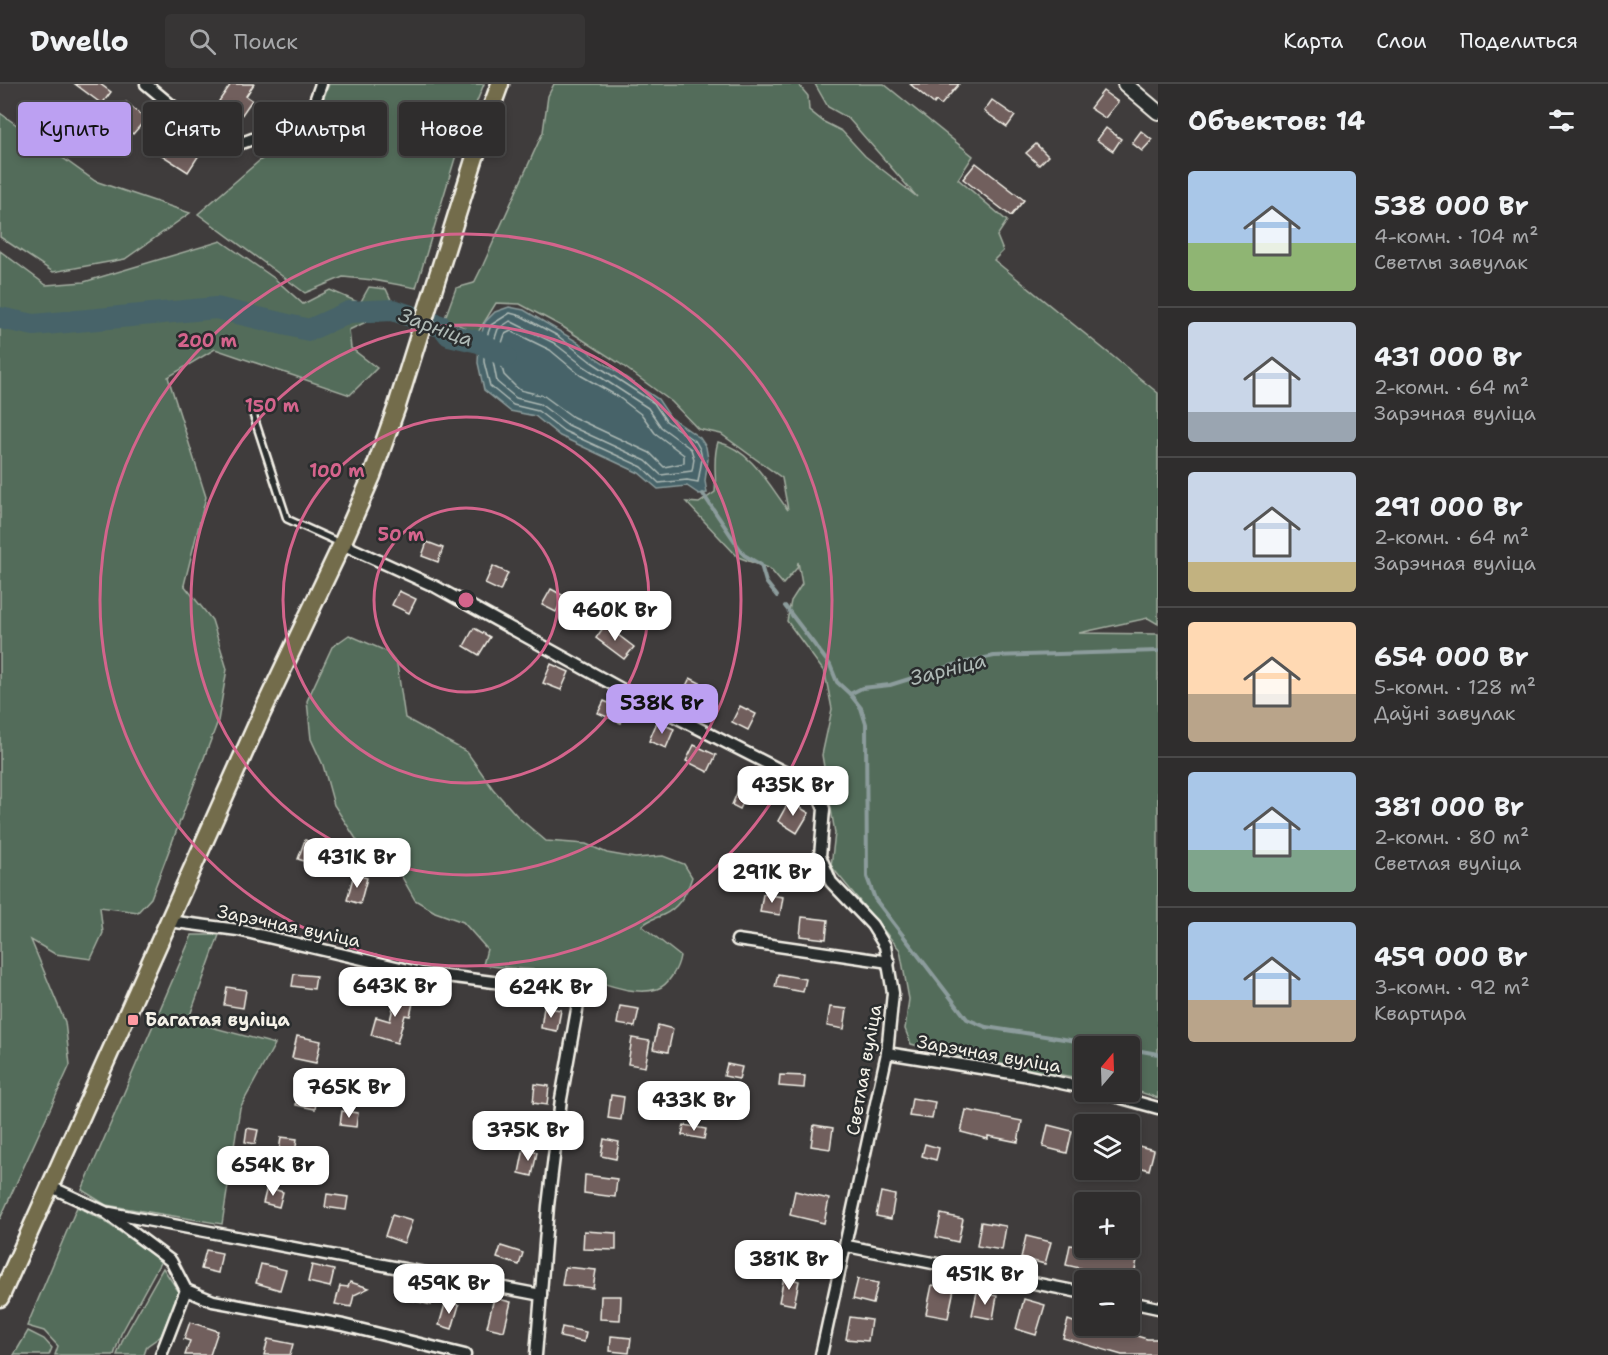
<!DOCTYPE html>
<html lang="ru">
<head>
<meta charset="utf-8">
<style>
	:root { --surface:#2f2d2d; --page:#373535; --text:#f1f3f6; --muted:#a7a8aa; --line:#4a4949; --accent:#bca0f2 }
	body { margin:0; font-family:"Shantell Sans",sans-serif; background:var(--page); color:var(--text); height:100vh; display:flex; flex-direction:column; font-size:22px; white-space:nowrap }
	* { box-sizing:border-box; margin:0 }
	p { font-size:20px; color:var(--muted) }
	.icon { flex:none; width:33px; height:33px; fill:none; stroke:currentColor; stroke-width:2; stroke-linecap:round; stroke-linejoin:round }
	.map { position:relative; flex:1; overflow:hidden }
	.panel { display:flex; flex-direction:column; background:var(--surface); width:450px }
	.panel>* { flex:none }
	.banner { position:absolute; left:18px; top:18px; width:570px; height:54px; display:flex; gap:12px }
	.needle { width:39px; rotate:19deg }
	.fabs { position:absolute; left:1074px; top:952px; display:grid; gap:12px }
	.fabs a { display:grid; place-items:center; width:66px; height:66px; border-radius:6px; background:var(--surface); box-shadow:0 3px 9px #0003,0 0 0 2px var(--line); font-size:30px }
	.price { position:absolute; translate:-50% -51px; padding:0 14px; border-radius:12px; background:#fff; color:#222; font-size:20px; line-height:39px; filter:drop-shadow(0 2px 3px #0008) }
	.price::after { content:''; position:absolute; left:50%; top:36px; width:18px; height:14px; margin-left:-9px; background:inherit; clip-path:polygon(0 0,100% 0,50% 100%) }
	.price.active { background:var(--accent); color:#111 }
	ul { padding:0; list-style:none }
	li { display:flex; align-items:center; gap:18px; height:150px; padding:0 30px }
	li+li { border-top:2px solid var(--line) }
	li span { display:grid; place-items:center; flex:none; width:168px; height:120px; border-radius:6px; color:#555 }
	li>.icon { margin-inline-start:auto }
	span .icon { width:72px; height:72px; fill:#fffc; stroke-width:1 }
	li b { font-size:26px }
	h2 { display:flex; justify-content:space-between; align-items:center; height:72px; padding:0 30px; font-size:26px }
	.pill { padding:0 21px; border-radius:6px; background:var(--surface); box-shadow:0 3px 9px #0003,0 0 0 2px var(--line); font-size:21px; line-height:54px }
	.pill.active { background:var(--accent); color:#111 }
	header { display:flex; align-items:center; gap:36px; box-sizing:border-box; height:84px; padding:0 30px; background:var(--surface); border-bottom:2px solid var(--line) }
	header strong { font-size:28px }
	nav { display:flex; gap:33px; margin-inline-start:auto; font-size:21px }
	.search { width:420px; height:54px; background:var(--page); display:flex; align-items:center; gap:15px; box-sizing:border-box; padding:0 21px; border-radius:6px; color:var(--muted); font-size:22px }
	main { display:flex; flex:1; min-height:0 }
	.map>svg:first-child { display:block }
</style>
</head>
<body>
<header>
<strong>Dwello</strong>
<div class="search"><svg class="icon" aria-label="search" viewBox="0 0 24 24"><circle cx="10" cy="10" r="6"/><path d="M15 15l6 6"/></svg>Поиск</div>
<nav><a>Карта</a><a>Слои</a><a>Поделиться</a></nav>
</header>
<main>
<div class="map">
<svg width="1158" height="1271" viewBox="0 0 1158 1271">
	<rect width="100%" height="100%" fill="#3f3c3c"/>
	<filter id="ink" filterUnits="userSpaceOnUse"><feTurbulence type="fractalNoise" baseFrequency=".0167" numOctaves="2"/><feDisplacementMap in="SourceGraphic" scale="12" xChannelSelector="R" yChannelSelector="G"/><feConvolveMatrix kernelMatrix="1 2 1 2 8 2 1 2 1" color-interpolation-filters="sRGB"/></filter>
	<g filter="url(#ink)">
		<g fill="#536c5a" stroke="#a4aea1" stroke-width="1.5">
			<polygon points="329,0 484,0 459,61 416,204 373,196 343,193 305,209 198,130 259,77 313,42"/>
			<path d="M554,0H798L808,12L809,26L824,38L842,47L865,72L917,113L848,34L828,23L815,0H884L973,72L958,95L1007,137L997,152L1003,167L994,176L1158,309V540L1148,534L1079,549L1158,550V1014L1130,1005V963H1084V995L967,974L911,960L905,945L909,915L900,866L831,782L835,749L822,671L832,625L825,589L787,537L791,517L802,500L798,478L797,484L783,500L770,485L738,473L686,418L699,419L715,408C717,390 712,376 718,358C751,366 769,401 788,426L782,394L721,350L698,345L672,318L619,279L563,243L520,220L496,219L477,250L445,234L456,204L474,199L483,181L543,48L548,12Z"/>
			<polygon points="0,29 95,97 190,129 125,175 53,188 0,153"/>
			<polygon points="221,157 274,194 303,220 330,206 360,219 369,203 386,205 392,218 381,231 349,246 351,264 377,284 350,311 215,265 168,293 206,413 184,501 212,536 227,585 218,637 151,814 138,828 100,823 103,849 91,875 55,870 31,856 65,938 70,981 0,1135 0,167 46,201 84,198"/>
			<path d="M349,551L386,567L397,580L405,634L467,668L493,705L519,734L546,757L586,760L607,769L635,774L663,772L684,780L692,793C687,809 679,824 663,831C654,835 649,835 642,842L680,872C678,884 669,901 657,905C630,914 592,893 566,889C539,885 511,885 483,881L487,865L463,838L435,828L415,816L399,788L358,758L334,721L323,681L311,655L307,617L332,563Z"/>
			<polygon points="192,851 219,851 188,937 275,960 240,1024 222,1140 106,1121 82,1106"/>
			<polygon points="77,1123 101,1135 161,1177 121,1250 114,1271 55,1271 58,1262 44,1247 27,1242"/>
			<polygon points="163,1184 179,1208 161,1252 147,1262 144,1271 117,1271 123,1255"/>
			<polygon points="28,1247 44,1255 52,1264 49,1271 14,1271"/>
		</g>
		<polygon fill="#466469" stroke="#8c9c9c" stroke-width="1.5" points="509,223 524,226 581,260 593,272 658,315 670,333 700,354 706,363 708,375 705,397 707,409 699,410 687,402 658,405 639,389 560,352 535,332 510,327 484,306 478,279 479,258 485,238 495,228"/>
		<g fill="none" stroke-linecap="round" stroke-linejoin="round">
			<g stroke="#aeb9b5" stroke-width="1.5">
				<polygon points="510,229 521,232 558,252 590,277 654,319 666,337 696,358 700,365 702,375 698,398 687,396 659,399 642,383 564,347 538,327 513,321 490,302 484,278 484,260 491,241"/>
				<polygon points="510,237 554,259 585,283 648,324 661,343 691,365 694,375 692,387 661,391 646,377 568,341 540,320 516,314 497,298 491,266 498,245"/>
				<polygon points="511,247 550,266 580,291 617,312 642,331 655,349 684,371 684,379 664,383 650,369 573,333 544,312 520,306 515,302 504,291 500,276 500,265 505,250"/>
			</g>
			<g stroke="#8c9c9c" stroke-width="4">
				<polyline points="703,410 744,471 761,481 766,498 777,512"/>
				<polyline points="785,522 830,581 837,598 850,610 862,604 890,601 954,581 994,572 1158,567"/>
				<polyline points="850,610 861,624 866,640 867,793 875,815 967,935 986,943 1115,963"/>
				<polyline points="1130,965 1158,970"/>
			</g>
			<polyline stroke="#466469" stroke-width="22" points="0,234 34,241 216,224 309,246 349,228 393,226 443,243 449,251 479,258 506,273"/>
		</g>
		<g fill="#715e5d" stroke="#f4f1e8" stroke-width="1.5">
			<polygon points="75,0 100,0 111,8 102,20"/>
			<polygon points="231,0 254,0 246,12 252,16 241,32 219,17"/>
			<polygon points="910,0 959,0 941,21 936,17 934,20"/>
			<polygon points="1103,7 1118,18 1105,34 1090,24"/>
			<polygon points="992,16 1015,32 1007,43 984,27"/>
			<polygon points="126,18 146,35 133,50 113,34"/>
			<polygon points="1106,44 1121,55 1113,67 1097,56"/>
			<polygon points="1141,47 1152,56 1142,67 1132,59"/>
			<polygon points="167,52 199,71 188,88 157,68"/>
			<polygon points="1036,60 1048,72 1039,81 1026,69"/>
			<polygon points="976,79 1024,116 1011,132 963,95"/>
			<polygon points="427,458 443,464 438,478 422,472"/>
			<polygon points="493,482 508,489 500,507 485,500"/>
			<polygon points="551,505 564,512 556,528 542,521"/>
			<polygon points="399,507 416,515 409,529 392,521"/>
			<polygon points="605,541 634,563 624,575 596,554"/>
			<polygon points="474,544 490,553 479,571 464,562"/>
			<polygon points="551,580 569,588 561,606 543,599"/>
			<polygon points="690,594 712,605 704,619 683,608"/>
			<polygon points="604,617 626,627 621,639 598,629"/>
			<polygon points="740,622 756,630 748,646 732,638"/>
			<polygon points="657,638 674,645 666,664 649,657"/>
			<polygon points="694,661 716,671 708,688 686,677"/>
			<polygon points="739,704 748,709 740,725 732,721"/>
			<polygon points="789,717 809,729 797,749 778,737"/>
			<polygon points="305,756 316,760 310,779 298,775"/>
			<polygon points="354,790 367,794 360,820 347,816"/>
			<polygon points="763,810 783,813 780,831 760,828"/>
			<polygon points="802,833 828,836 826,855 800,852"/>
			<polygon points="294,890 316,892 314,905 292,902"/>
			<polygon points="778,890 806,895 803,908 775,903"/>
			<polygon points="227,903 246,906 243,924 224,921"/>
			<polygon points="397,905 415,910 410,932 405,931 397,959 371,951 376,933 390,937"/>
			<polygon points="620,922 639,925 635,943 617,940"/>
			<polygon points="544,923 561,926 557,947 541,944"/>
			<polygon points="830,923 847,925 844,945 827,942"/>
			<polygon points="658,941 673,945 668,968 653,965"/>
			<polygon points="297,952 321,957 316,979 292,974"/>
			<polygon points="632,954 650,957 645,983 628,980"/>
			<polygon points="727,980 742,983 739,995 724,992"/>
			<polygon points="780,991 805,992 804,1004 779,1002"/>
			<polygon points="535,1000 549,1002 547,1021 533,1019"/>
			<polygon points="298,1009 317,1013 315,1025 296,1021"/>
			<polygon points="611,1011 624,1013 621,1036 608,1034"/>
			<polygon points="912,1014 935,1018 932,1035 909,1032"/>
			<polygon points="966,1026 1022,1037 1018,1058 988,1052 988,1055 961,1048"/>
			<polygon points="342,1027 358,1029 356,1043 340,1041"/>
			<polygon points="684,1041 706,1045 704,1055 682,1051"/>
			<polygon points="814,1041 833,1044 830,1065 811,1062"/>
			<polygon points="1048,1041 1072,1047 1067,1069 1043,1063"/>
			<polygon points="247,1044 258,1046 255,1060 245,1058"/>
			<polygon points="281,1053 297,1055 295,1070 279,1068"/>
			<polygon points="604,1055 619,1058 616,1075 601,1072"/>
			<polygon points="925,1060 939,1064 936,1076 922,1072"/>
			<polygon points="1135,1061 1154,1066 1149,1086 1130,1080"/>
			<polygon points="524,1064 537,1068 532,1092 519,1089"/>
			<polygon points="585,1091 617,1095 615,1113 584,1109"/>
			<polygon points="267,1103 283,1108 279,1123 263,1119"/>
			<polygon points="795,1107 829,1115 824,1139 790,1131"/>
			<polygon points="881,1108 895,1111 891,1135 876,1132"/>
			<polygon points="327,1110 348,1113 346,1126 325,1123"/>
			<polygon points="941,1130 963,1135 958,1158 936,1153"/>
			<polygon points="392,1131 412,1137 404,1159 385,1152"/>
			<polygon points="981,1138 1006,1142 1002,1166 977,1162"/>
			<polygon points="584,1147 616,1149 616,1166 583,1165"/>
			<polygon points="1026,1152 1051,1158 1045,1180 1021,1174"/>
			<polygon points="1070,1161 1138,1171 1133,1196 1066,1181"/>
			<polygon points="501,1162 523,1169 519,1181 497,1174"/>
			<polygon points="206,1166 222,1169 218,1189 201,1185"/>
			<polygon points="261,1180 286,1186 280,1206 256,1199"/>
			<polygon points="312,1181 334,1186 330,1203 308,1198"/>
			<polygon points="565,1183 596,1186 593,1204 562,1201"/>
			<polygon points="784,1193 799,1197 794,1221 779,1218"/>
			<polygon points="858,1195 878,1199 873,1220 853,1215"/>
			<polygon points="350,1198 369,1204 354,1211 351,1223 335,1220 340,1202 348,1203"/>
			<polygon points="408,1198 435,1204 431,1221 404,1214"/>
			<polygon points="932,1201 954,1205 948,1234 926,1230"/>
			<polygon points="977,1208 997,1212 993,1235 972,1231"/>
			<polygon points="601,1212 621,1212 620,1236 600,1235"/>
			<polygon points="494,1214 511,1218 504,1247 487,1243"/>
			<polygon points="1024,1215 1045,1221 1036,1251 1016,1245"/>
			<polygon points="446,1217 459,1221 452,1245 439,1241"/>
			<polygon points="850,1233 871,1236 868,1257 846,1255"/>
			<polygon points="1068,1236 1084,1242 1103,1242 1147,1255 1158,1255 1158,1271 1122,1271 1063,1254"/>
			<polygon points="190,1238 218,1247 210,1271 185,1271 190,1257 184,1255"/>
			<polygon points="562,1243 586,1248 584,1258 560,1253"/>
			<polygon points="611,1252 631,1254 629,1269 610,1267"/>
			<polygon points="268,1255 293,1260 290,1271 264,1271"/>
		</g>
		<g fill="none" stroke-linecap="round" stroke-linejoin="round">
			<defs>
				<polyline id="service" points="250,321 287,435 340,459"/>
				<g id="minor">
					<polyline points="146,0 212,55 239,60 309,34 321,0"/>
					<polyline points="342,460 436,503 623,606 784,688 810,692 824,725 820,772 831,798 872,841 885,862 893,909 887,969 821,1271"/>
					<polyline points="168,837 238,846 422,889 580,909 561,1015 548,1122 536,1271"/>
					<polyline points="737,856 889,878"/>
					<polyline points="887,969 1024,991 1084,1004"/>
					<polyline points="1100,1008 1158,1024"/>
					<polyline points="49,1102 105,1128 135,1150 171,1177 186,1206 213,1217 343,1241 465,1271"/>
					<polyline points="110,1129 541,1211"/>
					<polyline points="847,1162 1084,1209"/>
					<polyline points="1130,1218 1158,1224"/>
					<polyline points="161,1271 186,1206"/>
				</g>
				<polyline id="tertiary" points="1125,0 1158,28"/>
				<polyline id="primary" points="0,1214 261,631 342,460 372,392 396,325 485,41 500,0"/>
			</defs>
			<use href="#service" stroke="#f4f1e8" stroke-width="10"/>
			<use href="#minor" stroke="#f4f1e8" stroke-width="15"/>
			<use href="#tertiary" stroke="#f4f1e8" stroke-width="18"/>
			<use href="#primary" stroke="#f4f1e8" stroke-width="21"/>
			<use href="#service" stroke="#2a2d2e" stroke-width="5"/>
			<use href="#minor" stroke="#2a2d2e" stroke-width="10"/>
			<use href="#tertiary" stroke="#2a2d2e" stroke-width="14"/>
			<use href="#primary" stroke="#736c4b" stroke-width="16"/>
		</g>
	</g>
	<g fill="none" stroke="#d4648c" stroke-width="3">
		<circle cx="466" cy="516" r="92"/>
		<circle cx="466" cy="516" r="183"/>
		<circle cx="466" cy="516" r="275"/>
		<circle cx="466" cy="516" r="366"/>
	</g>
	<rect fill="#ff9aa2" stroke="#2a2d2e" stroke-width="2" x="127" y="930" width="12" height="12" rx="3"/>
	<g text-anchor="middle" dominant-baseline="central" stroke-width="5" stroke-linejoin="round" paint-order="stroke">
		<g font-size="18" fill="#f4f1e8" stroke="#2a2d2e">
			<text transform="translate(289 842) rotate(12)">Зарэчная вуліца</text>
			<text transform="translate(989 970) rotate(10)">Зарэчная вуліца</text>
			<text transform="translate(864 986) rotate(-80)">Светлая вуліца</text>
		</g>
		<g font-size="18" font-weight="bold" fill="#f4f1e8" stroke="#2a2d2e" text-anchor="start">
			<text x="145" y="936">Багатая вуліца</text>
		</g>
		<g font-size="20" font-style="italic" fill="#aeb9b5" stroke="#2a2d2e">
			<text transform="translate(436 243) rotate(20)">Зарніца</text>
			<text transform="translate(948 585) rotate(-14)">Зарніца</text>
		</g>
	</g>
	<circle cx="466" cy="516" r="9" fill="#d4648c" stroke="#2a2d2e" stroke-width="3"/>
	<g font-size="18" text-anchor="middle" font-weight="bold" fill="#d4648c" stroke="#2a2d2e" stroke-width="5" stroke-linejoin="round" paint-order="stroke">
		<text x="207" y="263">200 m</text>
		<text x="272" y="328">150 m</text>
		<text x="337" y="393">100 m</text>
		<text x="401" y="457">50 m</text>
	</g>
</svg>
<div class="fabs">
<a><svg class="needle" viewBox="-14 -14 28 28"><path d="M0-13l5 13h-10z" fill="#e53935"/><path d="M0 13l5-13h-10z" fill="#a7a8aa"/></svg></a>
<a><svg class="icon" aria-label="layers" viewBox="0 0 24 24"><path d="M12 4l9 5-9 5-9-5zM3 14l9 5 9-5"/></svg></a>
<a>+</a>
<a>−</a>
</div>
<b class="price" style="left:615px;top:558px">460K Br</b>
<b class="price active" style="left:662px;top:651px">538K Br</b>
<b class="price" style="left:793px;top:733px">435K Br</b>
<b class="price" style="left:357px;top:805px">431K Br</b>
<b class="price" style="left:772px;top:820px">291K Br</b>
<b class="price" style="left:395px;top:934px">643K Br</b>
<b class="price" style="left:551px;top:935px">624K Br</b>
<b class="price" style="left:349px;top:1035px">765K Br</b>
<b class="price" style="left:694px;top:1048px">433K Br</b>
<b class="price" style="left:528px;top:1078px">375K Br</b>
<b class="price" style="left:273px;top:1113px">654K Br</b>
<b class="price" style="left:789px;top:1207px">381K Br</b>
<b class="price" style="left:985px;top:1222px">451K Br</b>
<b class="price" style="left:449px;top:1231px">459K Br</b>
<div class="banner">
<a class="pill active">Купить</a>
<a class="pill">Снять</a>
<a class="pill">Фильтры</a>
<a class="pill">Новое</a>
</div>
</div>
<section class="panel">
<h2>Объектов: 14<svg class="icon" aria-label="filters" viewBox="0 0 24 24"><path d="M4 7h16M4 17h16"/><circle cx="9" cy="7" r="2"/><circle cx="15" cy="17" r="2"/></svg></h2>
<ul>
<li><span style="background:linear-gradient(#a9c7e8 60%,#8fb573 0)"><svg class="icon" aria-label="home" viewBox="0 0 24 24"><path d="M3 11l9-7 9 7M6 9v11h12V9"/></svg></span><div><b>538 000 Br</b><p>4-комн. · 104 m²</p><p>Светлы завулак</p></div></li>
<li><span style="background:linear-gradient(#c9d6e8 75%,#9aa5b1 0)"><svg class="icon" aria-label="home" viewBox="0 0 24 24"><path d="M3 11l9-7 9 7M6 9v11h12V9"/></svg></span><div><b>431 000 Br</b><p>2-комн. · 64 m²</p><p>Зарэчная вуліца</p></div></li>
<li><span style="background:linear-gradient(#c9d6e8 75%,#c2b280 0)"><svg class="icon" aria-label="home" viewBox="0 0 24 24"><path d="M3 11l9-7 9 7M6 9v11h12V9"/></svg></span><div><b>291 000 Br</b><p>2-комн. · 64 m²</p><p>Зарэчная вуліца</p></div></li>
<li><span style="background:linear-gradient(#ffd9b3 60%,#b9a48a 0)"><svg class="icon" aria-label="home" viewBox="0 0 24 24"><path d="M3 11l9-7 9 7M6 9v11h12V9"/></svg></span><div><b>654 000 Br</b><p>5-комн. · 128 m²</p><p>Даўні завулак</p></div></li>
<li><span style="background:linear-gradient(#a9c7e8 65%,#7fa58c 0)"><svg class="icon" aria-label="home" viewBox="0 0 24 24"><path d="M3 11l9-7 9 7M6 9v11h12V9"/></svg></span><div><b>381 000 Br</b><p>2-комн. · 80 m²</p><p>Светлая вуліца</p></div></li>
<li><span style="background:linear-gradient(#a9c7e8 65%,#b9a48a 0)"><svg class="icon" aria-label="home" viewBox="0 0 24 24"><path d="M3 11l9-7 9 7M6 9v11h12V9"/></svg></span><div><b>459 000 Br</b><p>3-комн. · 92 m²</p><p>Квартира</p></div></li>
</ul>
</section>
</main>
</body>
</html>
